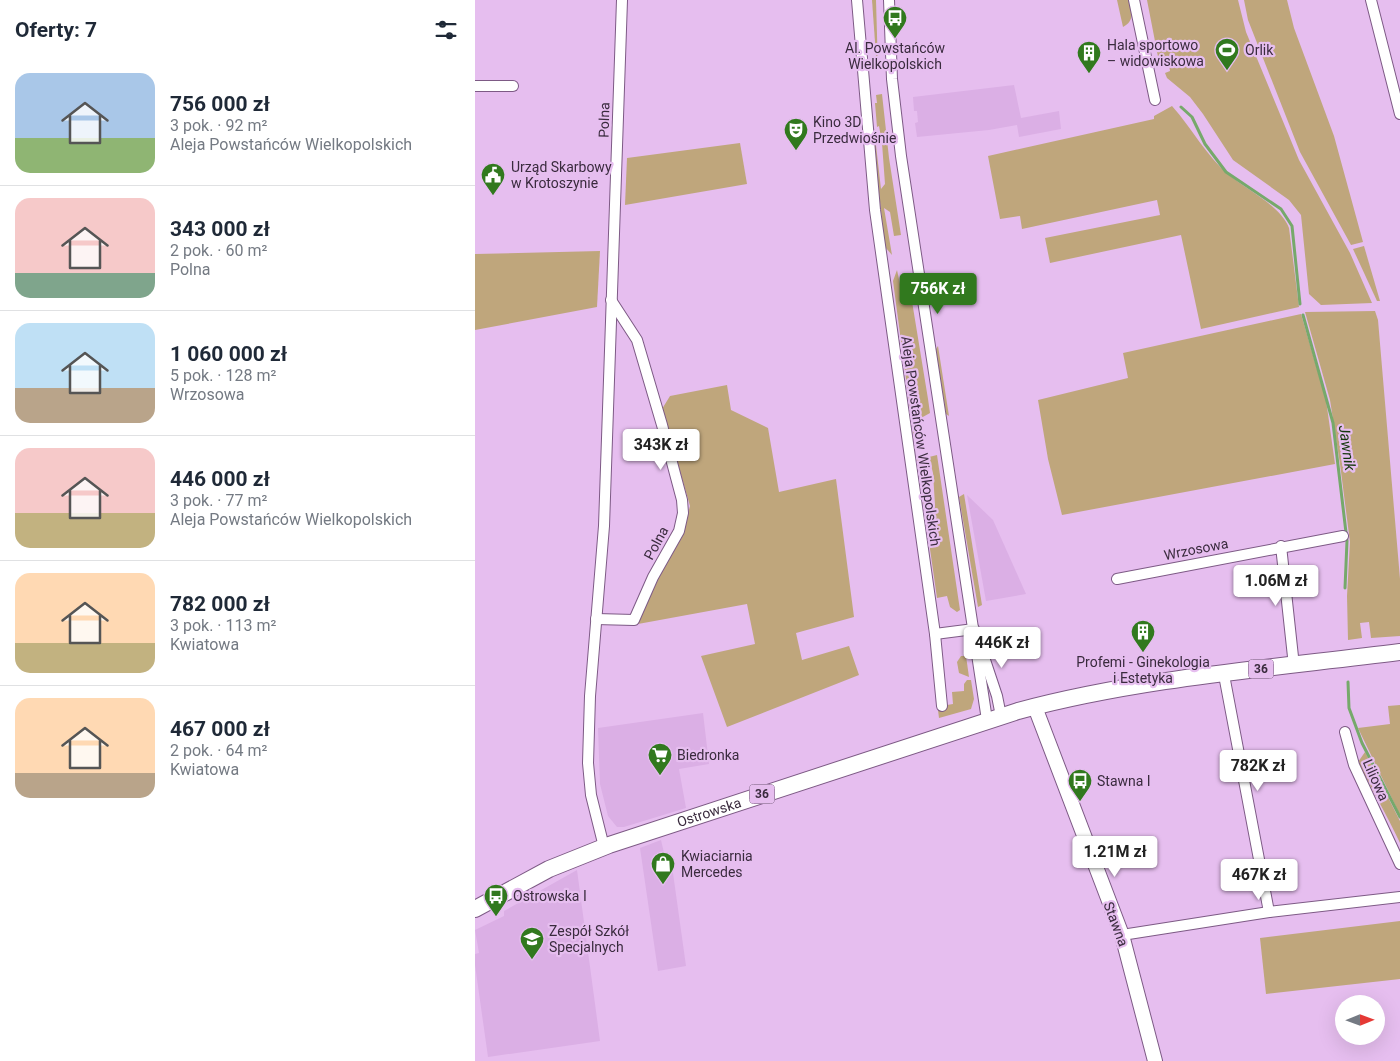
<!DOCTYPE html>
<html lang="pl">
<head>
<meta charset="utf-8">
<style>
	:root { --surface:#fff; --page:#f2f2f3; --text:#1f2937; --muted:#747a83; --line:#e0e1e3; --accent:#31791e }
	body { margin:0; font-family:Roboto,sans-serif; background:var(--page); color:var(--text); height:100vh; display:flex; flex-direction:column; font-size:19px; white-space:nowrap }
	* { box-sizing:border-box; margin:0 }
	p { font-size:16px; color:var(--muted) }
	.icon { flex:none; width:28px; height:28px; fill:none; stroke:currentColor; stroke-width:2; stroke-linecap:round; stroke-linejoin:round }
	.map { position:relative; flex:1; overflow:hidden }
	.drawer { display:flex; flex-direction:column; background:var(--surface); width:475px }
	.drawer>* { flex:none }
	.needle { width:32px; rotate:89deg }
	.controls { position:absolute; left:860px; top:995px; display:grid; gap:10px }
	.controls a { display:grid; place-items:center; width:50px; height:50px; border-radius:50%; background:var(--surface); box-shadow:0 5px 20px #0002; font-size:25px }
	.price { position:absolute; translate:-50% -42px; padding:0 11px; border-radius:5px; background:#fff; color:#222; font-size:16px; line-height:32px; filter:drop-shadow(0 1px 2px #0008) }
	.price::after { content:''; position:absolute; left:50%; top:30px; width:15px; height:11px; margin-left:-8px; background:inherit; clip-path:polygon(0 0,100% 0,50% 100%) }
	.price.active { background:var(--accent); color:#fff }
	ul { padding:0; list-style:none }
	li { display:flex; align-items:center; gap:15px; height:125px; padding:0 15px }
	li+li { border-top:1px solid var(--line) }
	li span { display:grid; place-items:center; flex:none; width:140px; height:100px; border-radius:15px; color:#555 }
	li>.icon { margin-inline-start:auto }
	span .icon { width:60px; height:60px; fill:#fffc; stroke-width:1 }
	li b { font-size:21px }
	h2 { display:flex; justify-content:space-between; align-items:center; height:60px; padding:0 15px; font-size:21px }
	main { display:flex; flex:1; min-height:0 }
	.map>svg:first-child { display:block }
</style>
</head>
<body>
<main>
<section class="drawer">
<h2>Oferty: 7<svg class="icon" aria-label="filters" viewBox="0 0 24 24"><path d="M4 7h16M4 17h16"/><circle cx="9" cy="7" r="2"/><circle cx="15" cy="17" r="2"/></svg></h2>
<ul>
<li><span style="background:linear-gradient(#a9c7e8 65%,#8fb573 0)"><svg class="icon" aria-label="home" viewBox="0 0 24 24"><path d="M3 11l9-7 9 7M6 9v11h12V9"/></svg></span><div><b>756 000 zł</b><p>3 pok. · 92 m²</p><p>Aleja Powstańców Wielkopolskich</p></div></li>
<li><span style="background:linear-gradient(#f6c9c9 75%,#7fa58c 0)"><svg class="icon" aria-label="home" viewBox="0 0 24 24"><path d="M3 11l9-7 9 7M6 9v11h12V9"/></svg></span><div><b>343 000 zł</b><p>2 pok. · 60 m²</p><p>Polna</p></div></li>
<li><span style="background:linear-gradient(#bfe0f5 65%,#b9a48a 0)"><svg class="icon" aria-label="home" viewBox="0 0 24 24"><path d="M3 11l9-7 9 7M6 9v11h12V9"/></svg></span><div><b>1 060 000 zł</b><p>5 pok. · 128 m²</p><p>Wrzosowa</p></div></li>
<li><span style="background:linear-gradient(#f6c9c9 65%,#c2b280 0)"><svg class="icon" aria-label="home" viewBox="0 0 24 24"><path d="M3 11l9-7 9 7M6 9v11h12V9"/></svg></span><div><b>446 000 zł</b><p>3 pok. · 77 m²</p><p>Aleja Powstańców Wielkopolskich</p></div></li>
<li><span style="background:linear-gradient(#ffd9b3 70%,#c2b280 0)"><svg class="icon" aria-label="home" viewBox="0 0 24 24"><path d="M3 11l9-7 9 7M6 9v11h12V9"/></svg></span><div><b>782 000 zł</b><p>3 pok. · 113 m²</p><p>Kwiatowa</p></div></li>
<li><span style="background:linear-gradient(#ffd9b3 75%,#b9a48a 0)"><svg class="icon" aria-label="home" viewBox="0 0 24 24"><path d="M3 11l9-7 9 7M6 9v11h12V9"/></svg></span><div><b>467 000 zł</b><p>2 pok. · 64 m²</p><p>Kwiatowa</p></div></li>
</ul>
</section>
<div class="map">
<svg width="925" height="1061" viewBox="0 0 925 1061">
	<rect width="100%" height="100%" fill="#e6beef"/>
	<g fill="#dbafe5">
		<polygon points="539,85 546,118 584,111 586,129 544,137 542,125 514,130 442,137 440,123 443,122 442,111 439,111 438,97"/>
		<polygon points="492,495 518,520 551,594 511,601"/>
		<polygon points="228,713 234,764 204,769 211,808 149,827 142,827 133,816 125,784 123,728"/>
		<polygon points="186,840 192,866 197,866 211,966 183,971 165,848"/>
		<polygon points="102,870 125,1041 13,1057 0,965 0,954 4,953 0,930 29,916 29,911"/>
	</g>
	<g fill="#bfa67c">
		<polygon points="397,0 401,0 403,70 402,70"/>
		<path d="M642,0H654C657,11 660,21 648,27Z"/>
		<polygon points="672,0 763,0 771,32 824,160 875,253 897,303 846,305 834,294 826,215 814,200 758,160 728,114 715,97 692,78 690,73 695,71 694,65 685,67"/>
		<polygon points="769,0 812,0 819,28 859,136 888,242 876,245 825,152 773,20"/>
		<polygon points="407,94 414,158 426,235 419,236 415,212 409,208 417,255 410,247 397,129 399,128 406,189 410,184 407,143 404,126 402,127 400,103 402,103 401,95"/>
		<path d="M697,106C717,128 731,156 754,175C772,190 806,206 814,228L824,307L726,329L706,235L575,263L570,238L685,215L682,200L547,229L545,216L525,219L513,156L679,119V116Z"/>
		<polygon points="265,143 272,184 150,205 152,158"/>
		<polygon points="889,246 905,301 902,301 878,249"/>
		<polygon points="125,251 122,307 0,330 0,254"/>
		<polygon points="422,270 426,289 428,290 426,278 433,277 453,399 455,413 446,418 449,440 439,439 418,281"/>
		<polygon points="900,311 903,320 925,579 925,636 896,638 894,622 885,623 887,638 873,640 872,596 875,542 865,464 855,400 830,312"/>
		<polygon points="826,314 851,400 860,464 587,515 573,459 563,400 653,378 648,353"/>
		<polygon points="463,346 474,416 471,414 461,349"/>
		<polygon points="252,385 256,410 293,428 304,492 361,479 379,617 321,633 327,660 374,646 384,675 252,727 226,656 280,644 272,604 163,624 183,579 207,537 215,506 187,409 195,396"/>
		<polygon points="462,455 485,610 482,612 475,607 472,596 462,598 442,458 451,457 458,505 460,505 458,473 454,457"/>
		<polygon points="489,494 507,605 503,607 484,497"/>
		<polygon points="486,656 491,656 494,677 484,673 482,662"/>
		<polygon points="492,680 496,680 499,699 496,709 464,718 463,710 471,709 472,705 478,704 477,692 489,691 489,684"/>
		<polygon points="925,705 925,815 883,728 915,724 913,706"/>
		<path d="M890,752L925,821V843C912,815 897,790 883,762Z"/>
		<polygon points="925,921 925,979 791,994 785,938"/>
	</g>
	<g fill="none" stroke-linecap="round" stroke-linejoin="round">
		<g stroke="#76a96b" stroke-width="3">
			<polyline points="706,107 717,117 730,144 751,172 806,209 817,226 825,304"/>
			<polyline points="828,315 858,423 872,541 870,588"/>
			<polyline points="873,682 874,708 887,743 925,817"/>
		</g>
		<defs>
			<g id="street">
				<polyline points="382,0 400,210 460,634 467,706"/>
				<polyline points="414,0 417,79 426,156 512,720"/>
				<polyline points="659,0 680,100"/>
				<polyline points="896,0 925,114"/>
				<polyline points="0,86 38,86"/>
				<polyline points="806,546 819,666"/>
				<polyline points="642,579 868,536"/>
				<polyline points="121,619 159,620 178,577 204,531 208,513 207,500 187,425 162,340 136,300"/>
				<polyline points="460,634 499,629"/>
				<polyline points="506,648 522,696 526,716"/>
				<polyline points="749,675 794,912"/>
				<polyline points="870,732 879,765 925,864"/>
				<polyline points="129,847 116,795 113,763 115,696 129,526 147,0"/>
				<polyline points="647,935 794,912 925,897"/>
			</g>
			<polyline id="secondary" points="560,707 647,935 680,1061"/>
			<g id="primary">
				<path id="s1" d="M0,909L74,869L134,845L543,711C665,678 799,668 925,652"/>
			</g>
		</defs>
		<use href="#street" stroke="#7d5a85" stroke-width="12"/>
		<use href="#secondary" stroke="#7d5a85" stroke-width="16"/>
		<use href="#primary" stroke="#7d5a85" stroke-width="18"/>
		<use href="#street" stroke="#fff" stroke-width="10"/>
		<use href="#secondary" stroke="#fff" stroke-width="14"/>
		<use href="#primary" stroke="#fff" stroke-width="16"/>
	</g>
	<defs>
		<symbol id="bus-pin" viewBox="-11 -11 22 30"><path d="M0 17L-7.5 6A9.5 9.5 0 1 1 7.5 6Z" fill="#31791e" stroke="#e6beef"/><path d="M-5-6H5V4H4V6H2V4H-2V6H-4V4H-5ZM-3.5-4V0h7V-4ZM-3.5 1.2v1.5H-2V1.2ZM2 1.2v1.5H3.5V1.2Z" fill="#fff"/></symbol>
		<symbol id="stadium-pin" viewBox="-11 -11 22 30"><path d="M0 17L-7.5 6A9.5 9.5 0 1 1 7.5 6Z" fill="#31791e" stroke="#e6beef"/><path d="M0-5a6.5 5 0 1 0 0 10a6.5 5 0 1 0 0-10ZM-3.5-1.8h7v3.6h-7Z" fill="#fff"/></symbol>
		<symbol id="building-pin" viewBox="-11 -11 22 30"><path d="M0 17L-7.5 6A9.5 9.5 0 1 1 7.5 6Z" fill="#31791e" stroke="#e6beef"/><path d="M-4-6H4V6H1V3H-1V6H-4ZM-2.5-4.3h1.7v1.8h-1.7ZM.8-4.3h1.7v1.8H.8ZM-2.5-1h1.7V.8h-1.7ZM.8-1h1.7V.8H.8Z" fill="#fff"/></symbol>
		<symbol id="theatre-pin" viewBox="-11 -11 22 30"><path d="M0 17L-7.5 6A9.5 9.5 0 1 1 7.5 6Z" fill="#31791e" stroke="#e6beef"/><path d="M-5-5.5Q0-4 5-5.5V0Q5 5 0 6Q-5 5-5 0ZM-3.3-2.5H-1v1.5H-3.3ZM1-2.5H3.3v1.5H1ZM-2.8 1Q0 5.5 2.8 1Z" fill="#fff"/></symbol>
		<symbol id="civic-pin" viewBox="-11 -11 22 30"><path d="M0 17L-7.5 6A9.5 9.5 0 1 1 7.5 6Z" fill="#31791e" stroke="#e6beef"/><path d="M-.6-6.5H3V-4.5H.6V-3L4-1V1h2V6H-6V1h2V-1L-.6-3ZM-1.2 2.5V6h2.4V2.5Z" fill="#fff"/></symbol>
		<symbol id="supermarket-pin" viewBox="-11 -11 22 30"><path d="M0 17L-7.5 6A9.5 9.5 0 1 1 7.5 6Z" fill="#31791e" stroke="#e6beef"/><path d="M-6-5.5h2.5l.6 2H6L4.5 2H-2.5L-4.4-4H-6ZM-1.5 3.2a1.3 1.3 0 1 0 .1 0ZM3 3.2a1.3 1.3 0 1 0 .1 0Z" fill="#fff"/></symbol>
		<symbol id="shop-pin" viewBox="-11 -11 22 30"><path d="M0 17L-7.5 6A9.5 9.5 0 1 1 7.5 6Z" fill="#31791e" stroke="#e6beef"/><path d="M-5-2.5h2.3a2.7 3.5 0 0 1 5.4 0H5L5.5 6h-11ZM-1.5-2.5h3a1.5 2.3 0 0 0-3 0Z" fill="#fff"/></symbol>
		<symbol id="school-pin" viewBox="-11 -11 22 30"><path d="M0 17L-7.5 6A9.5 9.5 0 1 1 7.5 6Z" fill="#31791e" stroke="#e6beef"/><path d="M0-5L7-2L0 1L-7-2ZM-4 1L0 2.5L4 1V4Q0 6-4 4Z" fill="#fff"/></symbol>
	</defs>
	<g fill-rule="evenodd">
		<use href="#bus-pin" x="406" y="4" width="28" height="38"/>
		<use href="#stadium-pin" x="738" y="36" width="28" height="38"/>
		<use href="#building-pin" x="600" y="39" width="28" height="38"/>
		<use href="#theatre-pin" x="307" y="116" width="28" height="38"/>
		<use href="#civic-pin" x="4" y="161" width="28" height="38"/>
		<use href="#building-pin" x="654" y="618" width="28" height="38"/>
		<use href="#supermarket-pin" x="171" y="741" width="28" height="38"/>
		<use href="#bus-pin" x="591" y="767" width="28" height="38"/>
		<use href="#shop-pin" x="174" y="850" width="28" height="38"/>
		<use href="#bus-pin" x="7" y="882" width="28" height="38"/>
		<use href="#school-pin" x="43" y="925" width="28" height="38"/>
	</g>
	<g text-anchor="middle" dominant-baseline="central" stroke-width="4.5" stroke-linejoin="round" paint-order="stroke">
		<g fill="#e6beef" stroke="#6e5773" stroke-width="1">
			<rect x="773.5" y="659.5" width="25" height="19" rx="4"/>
			<rect x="274.5" y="784.5" width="25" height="19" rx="4"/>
		</g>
		<g font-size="12" font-weight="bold" fill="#3a2b3e">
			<text x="786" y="669">36</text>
			<text x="287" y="794">36</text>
		</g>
		<g font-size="14" fill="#3a2b3e" stroke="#e6beef" text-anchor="start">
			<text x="632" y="45">Hala sportowo<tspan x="632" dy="16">– widowiskowa</tspan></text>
			<text x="420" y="48" text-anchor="middle">Al. Powstańców<tspan x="420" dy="16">Wielkopolskich</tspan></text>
			<text x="770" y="50">Orlik</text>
			<text x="338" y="122">Kino 3D<tspan x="338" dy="16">Przedwiośnie</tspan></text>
			<text x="36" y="167">Urząd Skarbowy<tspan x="36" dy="16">w Krotoszynie</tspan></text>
			<text x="668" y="662" text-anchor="middle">Profemi - Ginekologia<tspan x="668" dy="16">i Estetyka</tspan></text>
			<text x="202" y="755">Biedronka</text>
			<text x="622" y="781">Stawna I</text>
			<text x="206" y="856">Kwiaciarnia<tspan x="206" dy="16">Mercedes</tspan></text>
			<text x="38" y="896">Ostrowska I</text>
			<text x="74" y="931">Zespół Szkół<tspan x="74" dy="16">Specjalnych</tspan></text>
		</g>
		<g font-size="14" fill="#3a2b3e" stroke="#e6beef">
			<text transform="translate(129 120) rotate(-88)">Polna</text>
			<text transform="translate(446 441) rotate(82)">Aleja Powstańców Wielkopolskich</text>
			<text transform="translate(181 543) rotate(-62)">Polna</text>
			<text transform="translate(721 549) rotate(-11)">Wrzosowa</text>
			<text transform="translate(901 780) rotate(66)">Liliowa</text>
			<text stroke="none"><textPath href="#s1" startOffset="254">Ostrowska</textPath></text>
			<text transform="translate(641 924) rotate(70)">Stawna</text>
		</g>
		<g font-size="15" font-style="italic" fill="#15380c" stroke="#e6beef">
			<text transform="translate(872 448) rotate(82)">Jawnik</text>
		</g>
	</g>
</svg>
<div class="controls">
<a><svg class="needle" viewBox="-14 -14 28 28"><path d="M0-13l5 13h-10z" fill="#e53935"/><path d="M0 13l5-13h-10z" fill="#747a83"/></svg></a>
</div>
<b class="price active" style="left:463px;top:315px">756K zł</b>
<b class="price" style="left:186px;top:471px">343K zł</b>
<b class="price" style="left:801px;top:607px">1.06M zł</b>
<b class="price" style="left:527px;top:669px">446K zł</b>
<b class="price" style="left:783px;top:792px">782K zł</b>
<b class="price" style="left:640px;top:878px">1.21M zł</b>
<b class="price" style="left:784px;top:901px">467K zł</b>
</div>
</main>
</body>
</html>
